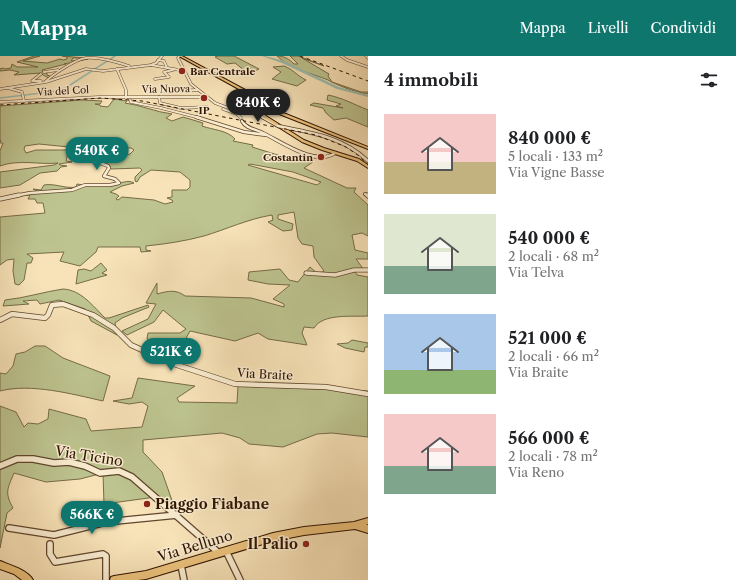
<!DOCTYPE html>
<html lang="it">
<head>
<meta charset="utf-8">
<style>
	:root { --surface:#fff; --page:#f2f2f2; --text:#202124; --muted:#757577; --accent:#0f766e }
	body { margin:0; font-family:"Libre Caslon Text",serif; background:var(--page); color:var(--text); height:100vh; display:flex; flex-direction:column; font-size:15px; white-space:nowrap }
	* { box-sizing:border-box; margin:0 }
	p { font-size:13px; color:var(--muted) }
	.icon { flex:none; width:22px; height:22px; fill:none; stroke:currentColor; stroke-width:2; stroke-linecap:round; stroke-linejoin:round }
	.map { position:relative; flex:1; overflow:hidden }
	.panel { display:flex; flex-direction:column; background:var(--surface); width:368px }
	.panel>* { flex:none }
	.price { position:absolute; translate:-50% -34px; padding:0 9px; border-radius:14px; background:var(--accent); color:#fff; font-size:13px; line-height:26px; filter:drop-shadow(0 1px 2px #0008) }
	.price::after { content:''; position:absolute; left:50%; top:24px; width:12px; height:9px; margin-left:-6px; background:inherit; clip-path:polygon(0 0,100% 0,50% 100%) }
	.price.on { background:#222; color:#fff }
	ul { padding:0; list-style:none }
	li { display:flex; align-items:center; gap:12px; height:100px; padding:0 16px }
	li span { display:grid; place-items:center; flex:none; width:112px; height:80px; border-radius:0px; color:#555 }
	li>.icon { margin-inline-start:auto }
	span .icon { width:48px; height:48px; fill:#fffc; stroke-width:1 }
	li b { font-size:17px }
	h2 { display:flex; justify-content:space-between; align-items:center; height:48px; padding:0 16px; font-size:17px }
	header { display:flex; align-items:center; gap:24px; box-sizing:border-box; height:56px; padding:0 20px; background:var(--accent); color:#fff }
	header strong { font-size:19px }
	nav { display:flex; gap:22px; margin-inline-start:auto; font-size:14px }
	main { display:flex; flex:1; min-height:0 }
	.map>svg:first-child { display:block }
</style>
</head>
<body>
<header>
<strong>Mappa</strong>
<nav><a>Mappa</a><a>Livelli</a><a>Condividi</a></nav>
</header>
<main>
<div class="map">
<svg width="368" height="524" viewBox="0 0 368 524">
	<rect width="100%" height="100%" fill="#f8e3b8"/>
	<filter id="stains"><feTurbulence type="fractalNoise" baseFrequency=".005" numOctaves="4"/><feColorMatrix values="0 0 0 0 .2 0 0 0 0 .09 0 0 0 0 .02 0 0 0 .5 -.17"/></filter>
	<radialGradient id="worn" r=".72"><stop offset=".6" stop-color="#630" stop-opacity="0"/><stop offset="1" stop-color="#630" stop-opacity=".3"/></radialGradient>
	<g fill="#bdc48f" stroke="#766b48" fill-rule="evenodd">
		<polygon points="34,0 40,0 23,5 47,7 60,3 63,4 67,3 67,1 62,0 85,2 73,2 71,5 88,3 64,8 66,8 42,14 43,16 47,17 47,19 50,20 49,22 43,19 41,17 14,19 19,16 10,14 0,15 0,13 3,12 5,13 11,12 12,8 17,11 38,11 17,6"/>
		<polygon points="218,0 234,0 259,13 249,18 235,7 227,8 215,1"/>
		<path d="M277,0C284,0 289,3 294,8H298L290,0H298L324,10L302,2L329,18L328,20L332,26L361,36H368V38C353,36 335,28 328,24C311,17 290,13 277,0Z"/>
		<path d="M284,10C294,14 296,19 306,24L297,30L272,23L281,16L273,11Z"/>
		<path d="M328,39C343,42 353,48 368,54V71L346,62L334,64L326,57L323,52L310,49L314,47L343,52L336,50L341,48L327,44Z"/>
		<path d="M114,43L127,45L125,47C141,49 155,56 172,58L166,62L172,65L183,61L203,67L202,70C213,74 227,74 235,83L233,85L253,89L252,91L281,100L313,106L304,112L347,132H356L354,136L368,149V180L362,177L352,179L355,194L368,197V203H356L364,214L355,216L357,219L368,221V260C352,261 323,257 314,272L304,271L302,277L307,289L268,283L258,277L235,285L190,275L184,286L153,287L147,283L148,277H180L186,273L163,254L154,266L127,279L122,275L148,263L156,248L146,247L157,227V238C168,235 176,233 185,240L251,242L284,251V248L273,243L290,229L268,228L248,224L249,216L280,213L289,224L298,226L310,211L318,218L324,215L314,201L313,190L302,188L298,182L294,156L278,159V163L293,168L292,174L283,175L268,166L273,164L272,159C248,163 227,173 204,180C185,185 166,188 146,190V194L151,195L141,196L140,191H98L96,196L80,210L60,205L64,196L27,198L33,202L31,207H27L24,224L19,229L15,228L13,215L14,203L7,204L0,209V161L45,157L43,147H37L35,143H28L30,139L20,140L39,136L33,133L41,134L44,129C55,127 65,133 76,131L77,128C89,130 101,131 113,129C119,128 128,123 134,127L122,130L110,136L116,138L119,140L116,143L118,144L122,141L154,144L165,148L173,146L172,144L167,142L172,141V134H187L190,131V124L180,116L151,114L140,121L137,126L135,125V121L142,114L140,112L111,113L107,108L108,105L130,98L134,94L131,92L69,91L39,88L25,90L24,93L26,97L36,94H65L69,92L66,105L72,106L59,108L60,109L67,110L61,111L57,115L40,117L20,129L0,132V116L54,109L58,107C40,109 18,103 0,110V95L3,87H0L1,84H0V50L82,44L102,45L100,48H95L100,49V50L108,51ZM250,108L293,116L321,126L317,129L248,109Z"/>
		<polygon points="101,207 107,214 102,217 107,219 76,228 78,214 84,213 91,215"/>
		<path d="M63,233C81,234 92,249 105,262H109L148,249L149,251L122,262L115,267L117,279L91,265L85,253L59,244L40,248L37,244L23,245L29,248L3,250L5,244C25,242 43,236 63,233Z"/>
		<polygon points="352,284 368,287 368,291 365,291 364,296 345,292 337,288 348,287"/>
		<path d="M35,290H45L63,302L110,320L103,345C72,338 31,327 0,335V317L6,318L13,310L16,298L25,296Z"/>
		<path d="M138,322L195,330L177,342L179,346L237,347L238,330L368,335V381L332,377L317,378L283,391L249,388L240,382L222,377L143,384V396L162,416L175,453L156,441L104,448L103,417L80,423L46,426L14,417C8,432 4,436 13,452L7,457L0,492V350L16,356L24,371L28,367L38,368L48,363L49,353L86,363L91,375L142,371L148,350L142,346L129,348L113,345L132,342Z"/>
	</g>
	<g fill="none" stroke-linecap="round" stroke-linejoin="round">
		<polyline stroke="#9dbeb0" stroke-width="1.5" points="0,42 58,35 67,31 115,0"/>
		<polygon fill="#9dbeb0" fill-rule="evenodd" points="262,0 265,0 284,5 339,31 368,39 368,41 337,33 282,7"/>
		<defs>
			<g id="minor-far4">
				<polyline points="179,0 178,2 191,28 215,47 231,53 261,51"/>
				<polyline points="341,0 347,4 368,11"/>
				<polyline points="366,0 368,2"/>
				<polyline points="158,4 164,5 167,12"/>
				<polyline points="151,9 185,15"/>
				<polyline points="117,13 126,34 126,42"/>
				<polyline points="44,16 58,14"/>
				<polyline points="41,18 32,25 41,25"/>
				<polyline points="155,23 169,21 164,16 173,14"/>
				<path d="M46,25C54,18 76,3 86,2C100,1 116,6 129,10"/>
				<polyline points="8,32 22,36 24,45"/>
				<polyline points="0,33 46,26 86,13 103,15 151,9 156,7 162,0"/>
				<polyline points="162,35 197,34"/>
				<polyline points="159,41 160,47 181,52 207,51"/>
				<polyline points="130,44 131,46 161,52 200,62"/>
				<polyline points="0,46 99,41 206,41"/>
				<polyline points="243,52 264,62"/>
				<polyline points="223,53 237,58 241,62"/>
			</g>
			<g id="minor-far3">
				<polyline points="196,61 244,76 266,79"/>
				<polyline points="262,61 278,70"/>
				<path d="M242,65C246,73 256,73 263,77C280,85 316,111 335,97"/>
				<path d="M283,71C314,77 344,82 368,105"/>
				<polyline points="365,138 368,140"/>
				<polyline points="14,140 30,137 72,134 85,129 110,129 119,127 115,123 104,120 109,112 108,110 92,104"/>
			</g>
			<g id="minor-far2">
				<polyline points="367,139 368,140"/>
				<polyline points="0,143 19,139"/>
				<polyline points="306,217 335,219 354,214 368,214"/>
			</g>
			<polyline id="minor-far1" points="0,264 12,258 45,262 48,259 52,249 63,248 93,259 114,272 131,289 171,307 235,328 326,331 368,338"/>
			<g id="minor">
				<polyline points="0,410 17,403 33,403 54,407 69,406 85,410 100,417 119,415 132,421 219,497"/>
				<polyline points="9,472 54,479 106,466 177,459"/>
				<polyline points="50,488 50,498 55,506 103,498 106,500 106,524"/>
				<polyline points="226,495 240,524"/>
				<polyline points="181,509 184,524"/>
			</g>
			<g id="major">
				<path d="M179,0H182L266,45L271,53L264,58L266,60L304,84L324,92L359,103L368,109V112L357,105L322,94L302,86L264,62L258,52L262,50H267L264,47ZM261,52H268V53L263,56Z"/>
				<polygon points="368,462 368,468 366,469 368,469 368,477 355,473 304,479 273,485 146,523 138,524 110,524 111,521 114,520 146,515 273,477 304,471 354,466"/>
				<path d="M0,505C10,509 28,514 33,524H22L14,518L0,513Z"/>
			</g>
			<polygon id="highway" points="269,52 271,52 368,91 368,93 269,54"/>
		</defs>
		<use href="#minor-far4" stroke="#60462e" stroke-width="3"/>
		<use href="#minor-far3" stroke="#60462e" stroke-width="4"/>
		<use href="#minor-far2" stroke="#60462e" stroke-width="5"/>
		<use href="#minor-far1" stroke="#60462e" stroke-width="6"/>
		<use href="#minor" stroke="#60462e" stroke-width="8"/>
		<use href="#major" stroke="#2e1200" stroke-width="2"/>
		<use href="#highway" stroke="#2e1200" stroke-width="2"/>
		<use href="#minor-far4" stroke="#faedd1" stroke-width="2"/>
		<use href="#minor-far3" stroke="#faedd1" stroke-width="2.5"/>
		<use href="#minor-far2" stroke="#faedd1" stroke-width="3.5"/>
		<use href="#minor-far1" stroke="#faedd1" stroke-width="4.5"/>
		<use href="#minor" stroke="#faedd1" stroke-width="5.5"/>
		<use href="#major" fill="#ecc27c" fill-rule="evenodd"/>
		<use href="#highway" fill="#ecc27c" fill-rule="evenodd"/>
		<g stroke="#2e1200" stroke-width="1" stroke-dasharray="3.5 3.5" stroke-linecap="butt">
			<polyline points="300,0 368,25"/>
			<polyline points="0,49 101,42 142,45 316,79 346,91 359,100 368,109"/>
		</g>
		<defs>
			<polyline id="minor-bridge" points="278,70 283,71"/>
		</defs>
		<use href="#minor-bridge" stroke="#60462e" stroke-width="4" stroke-linecap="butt"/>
		<use href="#minor-bridge" stroke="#faedd1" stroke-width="2.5"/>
	</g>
	<g fill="#8f2418" stroke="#faedd1" stroke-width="1.5">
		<circle cx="182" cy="15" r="4"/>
		<circle cx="204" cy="42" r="4"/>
		<circle cx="321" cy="101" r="4"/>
		<circle cx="147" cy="448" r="4"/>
		<circle cx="306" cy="488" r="4"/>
	</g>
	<g text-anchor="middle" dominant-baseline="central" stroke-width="3" stroke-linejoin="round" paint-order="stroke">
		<g font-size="10" font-weight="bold" fill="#2e1200" stroke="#faedd1" text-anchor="start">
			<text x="190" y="15">Bar Centrale</text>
			<text x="204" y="54" text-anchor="middle">IP</text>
			<text x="313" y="101" text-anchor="end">Costantin</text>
		</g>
		<g font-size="10" fill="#2e1200" stroke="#faedd1">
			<text transform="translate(166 33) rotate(-1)">Via Nuova</text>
			<text transform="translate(63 35) rotate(-3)">Via del Col</text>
		</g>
		<g font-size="12" fill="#2e1200" stroke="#faedd1">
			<text transform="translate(265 318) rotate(3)">Via Braite</text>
		</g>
		<g font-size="14" fill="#2e1200" stroke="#faedd1">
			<text transform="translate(89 400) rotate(9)">Via Ticino</text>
			<text transform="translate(195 490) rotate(-17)">Via Belluno</text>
		</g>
		<g font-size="14" font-weight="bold" fill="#2e1200" stroke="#faedd1" text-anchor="start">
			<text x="155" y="448">Piaggio Fiabane</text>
			<text x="298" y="488" text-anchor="end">Il Palio</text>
		</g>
	</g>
	<rect width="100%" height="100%" filter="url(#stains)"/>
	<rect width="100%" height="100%" fill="url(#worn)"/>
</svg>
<b class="price on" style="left:258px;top:67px">840K €</b>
<b class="price" style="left:97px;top:115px">540K €</b>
<b class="price" style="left:171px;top:316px">521K €</b>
<b class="price" style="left:92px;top:479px">566K €</b>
</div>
<section class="panel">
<h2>4 immobili<svg class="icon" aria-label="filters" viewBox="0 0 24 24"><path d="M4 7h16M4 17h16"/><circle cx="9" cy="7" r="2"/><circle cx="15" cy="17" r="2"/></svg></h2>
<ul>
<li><span style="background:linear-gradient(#f6c9c9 60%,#c2b280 0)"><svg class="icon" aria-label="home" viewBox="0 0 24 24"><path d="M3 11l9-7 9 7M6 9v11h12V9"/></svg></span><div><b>840 000 €</b><p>5 locali · 133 m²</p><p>Via Vigne Basse</p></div></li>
<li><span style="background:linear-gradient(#dfe7d0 65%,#7fa58c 0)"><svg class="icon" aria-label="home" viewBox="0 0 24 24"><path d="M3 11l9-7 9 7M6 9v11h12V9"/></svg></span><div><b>540 000 €</b><p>2 locali · 68 m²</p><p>Via Telva</p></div></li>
<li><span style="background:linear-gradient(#a9c7e8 70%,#8fb573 0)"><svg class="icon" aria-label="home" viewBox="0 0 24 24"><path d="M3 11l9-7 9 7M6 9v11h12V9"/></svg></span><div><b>521 000 €</b><p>2 locali · 66 m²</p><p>Via Braite</p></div></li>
<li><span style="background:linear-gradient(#f6c9c9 65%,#7fa58c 0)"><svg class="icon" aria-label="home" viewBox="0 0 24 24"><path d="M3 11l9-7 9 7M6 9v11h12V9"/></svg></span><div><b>566 000 €</b><p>2 locali · 78 m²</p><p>Via Reno</p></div></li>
</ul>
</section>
</main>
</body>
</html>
